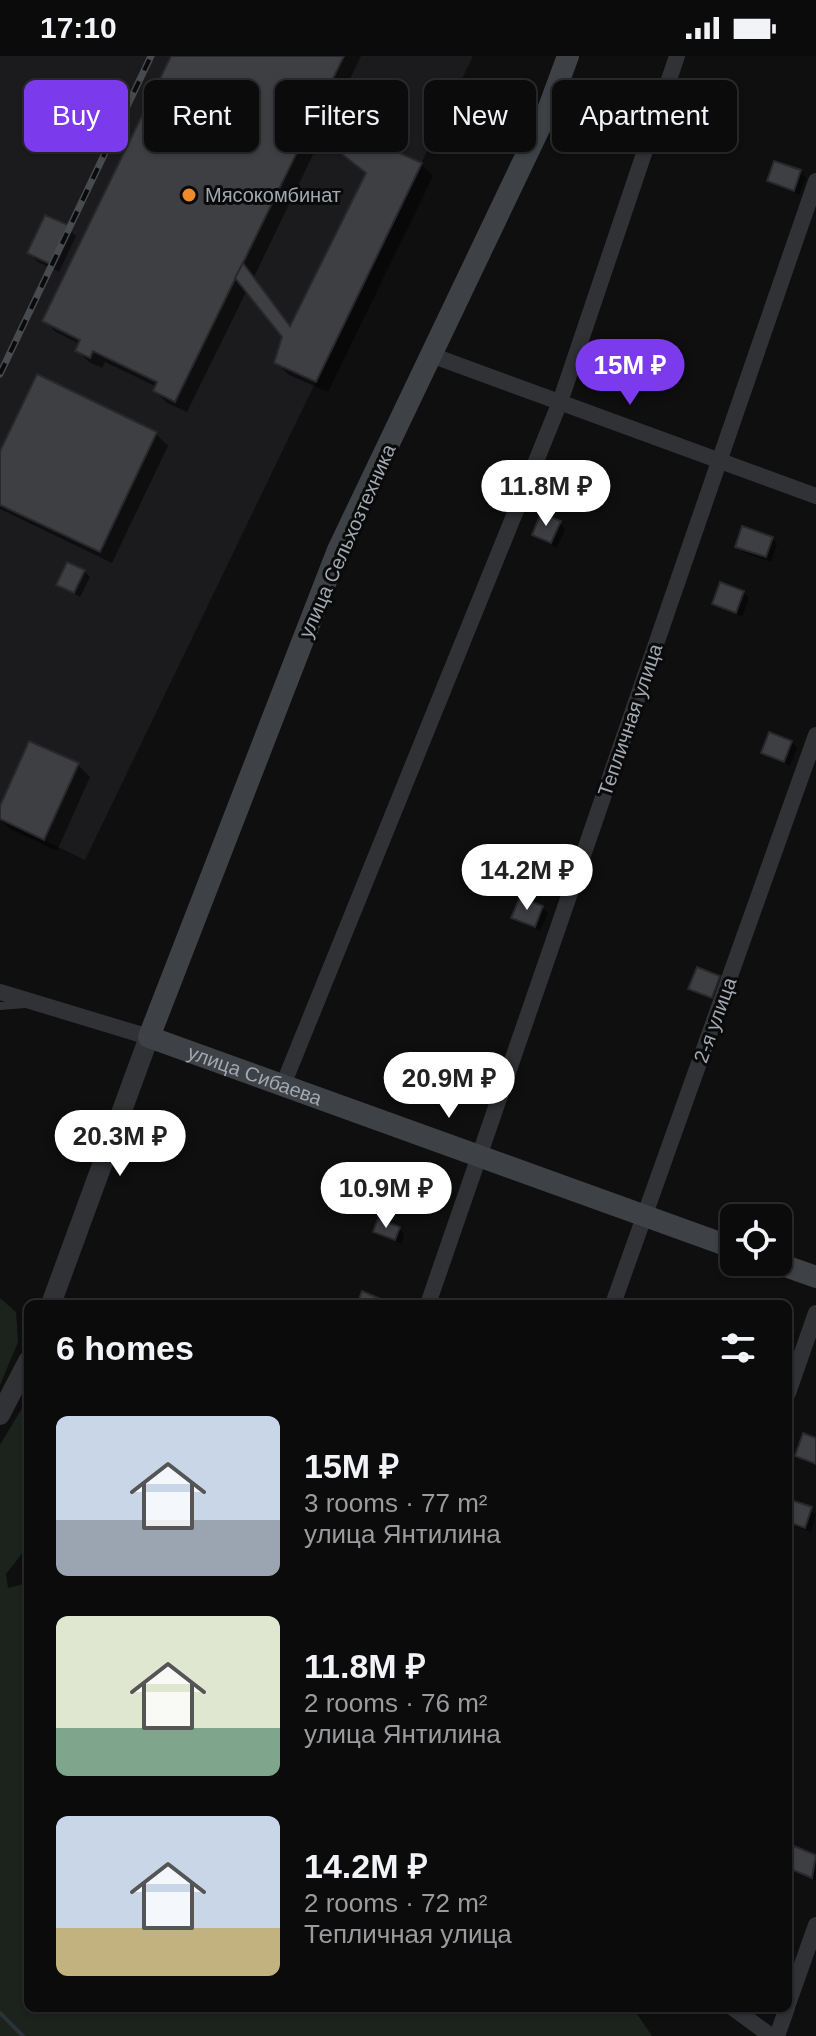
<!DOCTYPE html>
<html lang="en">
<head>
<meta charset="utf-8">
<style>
	:root { --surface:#0b0b0c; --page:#141415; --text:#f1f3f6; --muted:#9a9b9d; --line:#2b2b2d; --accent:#7c3aed }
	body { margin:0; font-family:Arial,sans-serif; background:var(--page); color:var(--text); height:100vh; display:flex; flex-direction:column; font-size:30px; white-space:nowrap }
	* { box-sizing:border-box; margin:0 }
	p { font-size:26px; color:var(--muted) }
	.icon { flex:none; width:44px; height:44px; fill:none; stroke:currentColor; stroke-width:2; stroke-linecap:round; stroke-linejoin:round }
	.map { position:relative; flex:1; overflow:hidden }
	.details { position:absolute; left:24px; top:1244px; width:768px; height:712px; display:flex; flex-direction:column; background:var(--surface); border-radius:12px; box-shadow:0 2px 6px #0004,0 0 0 2px var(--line) }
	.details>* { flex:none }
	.top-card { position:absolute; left:24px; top:24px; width:768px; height:72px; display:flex; gap:16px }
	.buttons { position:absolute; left:720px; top:1148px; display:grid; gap:16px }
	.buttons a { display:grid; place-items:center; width:72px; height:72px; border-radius:12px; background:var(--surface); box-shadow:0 2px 6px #0004,0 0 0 2px var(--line); font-size:40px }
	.price { position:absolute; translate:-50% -68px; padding:0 18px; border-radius:28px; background:#fff; color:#222; font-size:26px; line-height:52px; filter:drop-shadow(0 2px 4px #0008) }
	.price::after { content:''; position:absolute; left:50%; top:48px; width:24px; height:18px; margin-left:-12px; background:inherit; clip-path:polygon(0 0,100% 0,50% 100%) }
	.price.on { background:var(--accent); color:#fff }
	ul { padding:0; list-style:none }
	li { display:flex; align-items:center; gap:24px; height:200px; padding:0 32px }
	li span { display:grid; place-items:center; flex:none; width:224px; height:160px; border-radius:12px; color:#555 }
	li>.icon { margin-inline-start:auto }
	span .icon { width:96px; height:96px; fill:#fffc; stroke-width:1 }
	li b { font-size:34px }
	h2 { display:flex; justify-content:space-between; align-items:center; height:96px; padding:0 32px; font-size:34px }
	.tag { padding:0 28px; border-radius:12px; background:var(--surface); box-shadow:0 2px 6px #0004,0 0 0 2px var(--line); font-size:28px; line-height:72px }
	.tag.on { background:var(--accent); color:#fff }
	.status { display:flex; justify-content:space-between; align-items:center; height:56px; padding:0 40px; background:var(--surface); direction:ltr }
	.status svg { height:22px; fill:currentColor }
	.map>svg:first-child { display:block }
</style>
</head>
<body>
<div class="status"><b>17:10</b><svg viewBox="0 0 49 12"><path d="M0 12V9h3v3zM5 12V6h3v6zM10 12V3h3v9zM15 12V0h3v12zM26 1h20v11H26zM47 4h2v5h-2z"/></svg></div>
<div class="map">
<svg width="816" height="1980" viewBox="0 0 816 1980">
	<rect width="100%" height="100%" fill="#0f0f10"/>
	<polygon fill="#1b1b1d" points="0,0 473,0 85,804 0,763"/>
	<g fill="#1c231c">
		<polygon points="0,1242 16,1256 18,1286 0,1329"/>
		<polygon points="28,1342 28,1490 6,1518 8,1532 28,1527 28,1952 633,1952 652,1980 0,1980 0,1389"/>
	</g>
	<g fill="#0007" fill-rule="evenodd">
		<path d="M173,0H361L327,71L371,100L421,108L433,120L328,336L289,319L276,306L285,281L247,234L187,356L167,347L155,335L157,331L105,306L102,312L89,306L77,294L80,288L56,276L44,264ZM321,82L367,118L292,271L254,221Z"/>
		<polygon points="91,34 97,39 87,61 73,52"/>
		<polygon points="800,116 806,122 799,139 769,124"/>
		<polygon points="67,171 76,180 59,216 38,206 29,197"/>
		<polygon points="156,378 168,390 112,507 0,453 0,399"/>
		<polygon points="560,467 565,473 557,492 534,478"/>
		<polygon points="772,482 777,488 771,506 743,496 737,491"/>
		<polygon points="84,515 90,521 80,541 59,529"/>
		<polygon points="743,537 749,542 742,561 715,547"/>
		<polygon points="791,686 797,692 790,710 763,697"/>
		<polygon points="78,709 90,721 57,795 10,773 0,763 0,755"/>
		<polygon points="542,851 548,857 540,875 514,862"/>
		<polygon points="719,922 725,927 717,946 691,932"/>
		<polygon points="399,1173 404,1178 401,1188 376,1175"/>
		<polygon points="816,1384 816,1410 797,1399"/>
		<polygon points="788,1445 816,1458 811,1476 788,1468"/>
		<polygon points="795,1792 816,1801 816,1825 788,1811"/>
	</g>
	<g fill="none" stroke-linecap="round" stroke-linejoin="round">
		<polyline stroke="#293438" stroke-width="4" points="0,1957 23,1980"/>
	</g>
	<g fill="#3e3f43" stroke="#29292c" stroke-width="2">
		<polygon points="171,0 344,0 175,346 153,335 157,326 93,295 90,302 75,295 80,284 42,265"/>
		<polygon points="82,27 92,32 81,57 71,53"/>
		<polygon points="314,60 371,97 377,87 422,107 316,326 274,307 282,281 235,222 243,207 290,270 366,117 309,72"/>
		<polygon points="774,105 801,114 794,135 767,125"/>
		<polygon points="45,159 68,169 50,208 27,197"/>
		<polygon points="37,318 157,376 100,496 0,449 0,395"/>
		<polygon points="541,457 561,465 551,487 532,479"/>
		<polygon points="742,470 773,481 766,501 735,491"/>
		<polygon points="67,506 85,514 74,537 56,529"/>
		<polygon points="720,526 744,535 736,557 712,548"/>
		<polygon points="769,676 792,685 784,706 761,697"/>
		<polygon points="29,685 79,707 44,784 0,763 0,750"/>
		<polygon points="520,841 543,850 535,871 511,862"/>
		<polygon points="697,911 720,920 712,942 688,933"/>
		<polygon points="378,1163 400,1171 395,1184 373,1176"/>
		<polygon points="362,1235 383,1244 381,1248 357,1248"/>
		<polygon points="803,1377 816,1382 816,1408 795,1400"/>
		<polygon points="788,1443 812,1451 805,1472 788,1466"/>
		<polygon points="794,1790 816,1799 812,1822 788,1812"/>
	</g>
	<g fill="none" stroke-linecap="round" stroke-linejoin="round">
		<polyline stroke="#303235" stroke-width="8" points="0,950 25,948"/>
		<g stroke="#303235" stroke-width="16">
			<polyline points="431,299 816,440"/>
			<polyline points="0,936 149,981"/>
			<polyline points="283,1029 560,346 677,0"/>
			<polyline points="428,1248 816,125"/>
			<polyline points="613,1248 816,679"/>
			<polyline points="788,1337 816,1257"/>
			<polyline points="788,1948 816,1869"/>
			<polyline points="733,1952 771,1980"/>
			<polyline points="777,1980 787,1952"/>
		</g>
		<g stroke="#303235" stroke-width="20">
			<polyline points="51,1248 149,981"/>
			<polyline points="0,1359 28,1305"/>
		</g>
		<g stroke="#3e4145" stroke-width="22">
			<path id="s1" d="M568,0L548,54L338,494L149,981L734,1192"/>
			<polyline points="774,1206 816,1221"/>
		</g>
		<defs>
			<polyline id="rail" points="0,318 151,0"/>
		</defs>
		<use href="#rail" stroke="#474a4e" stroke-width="7"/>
		<use href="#rail" stroke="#0a0a0b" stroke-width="4" stroke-dasharray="12" stroke-linecap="butt"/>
	</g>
	<circle fill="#ed8a2b" stroke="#0a0a0b" stroke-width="3" cx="189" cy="139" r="8"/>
	<g text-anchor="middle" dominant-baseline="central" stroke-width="6" stroke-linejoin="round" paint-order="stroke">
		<g font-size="20" fill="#a0a8b1" stroke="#0a0a0b" text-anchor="start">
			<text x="205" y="139">Мясокомбинат</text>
		</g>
		<g font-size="20" fill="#a0a8b1" stroke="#0a0a0b">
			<text transform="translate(347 485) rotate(-66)">улица Сельхозтехника</text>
			<text transform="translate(630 664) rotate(-71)">Тепличная улица</text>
			<text transform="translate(715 964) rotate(-70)">2-я улица</text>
			<text stroke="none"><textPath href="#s1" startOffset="1180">улица Сибаева</textPath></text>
		</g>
	</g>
</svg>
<div class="buttons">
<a><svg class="icon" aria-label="locate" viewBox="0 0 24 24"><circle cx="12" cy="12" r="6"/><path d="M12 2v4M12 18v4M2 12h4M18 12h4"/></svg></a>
</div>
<b class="price on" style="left:630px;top:351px">15M ₽</b>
<b class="price" style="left:546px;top:472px">11.8M ₽</b>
<b class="price" style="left:527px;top:856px">14.2M ₽</b>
<b class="price" style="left:449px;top:1064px">20.9M ₽</b>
<b class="price" style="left:120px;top:1122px">20.3M ₽</b>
<b class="price" style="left:386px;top:1174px">10.9M ₽</b>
<div class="top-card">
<a class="tag on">Buy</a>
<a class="tag">Rent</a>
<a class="tag">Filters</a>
<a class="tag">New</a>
<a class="tag">Apartment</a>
</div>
<section class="details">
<h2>6 homes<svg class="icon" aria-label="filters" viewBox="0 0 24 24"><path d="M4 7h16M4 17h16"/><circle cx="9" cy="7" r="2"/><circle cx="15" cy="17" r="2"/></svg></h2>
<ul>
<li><span style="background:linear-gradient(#c9d6e8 65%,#9aa5b1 0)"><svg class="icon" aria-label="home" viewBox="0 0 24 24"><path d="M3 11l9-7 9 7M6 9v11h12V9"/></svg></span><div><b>15M ₽</b><p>3 rooms · 77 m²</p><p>улица Янтилина</p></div></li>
<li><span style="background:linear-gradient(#dfe7d0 70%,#7fa58c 0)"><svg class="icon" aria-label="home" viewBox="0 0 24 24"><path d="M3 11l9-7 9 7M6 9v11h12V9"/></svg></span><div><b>11.8M ₽</b><p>2 rooms · 76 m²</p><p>улица Янтилина</p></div></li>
<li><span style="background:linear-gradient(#c9d6e8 70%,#c2b280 0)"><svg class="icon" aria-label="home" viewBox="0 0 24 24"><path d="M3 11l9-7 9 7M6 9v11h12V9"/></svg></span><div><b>14.2M ₽</b><p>2 rooms · 72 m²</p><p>Тепличная улица</p></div></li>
</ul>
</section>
</div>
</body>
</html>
